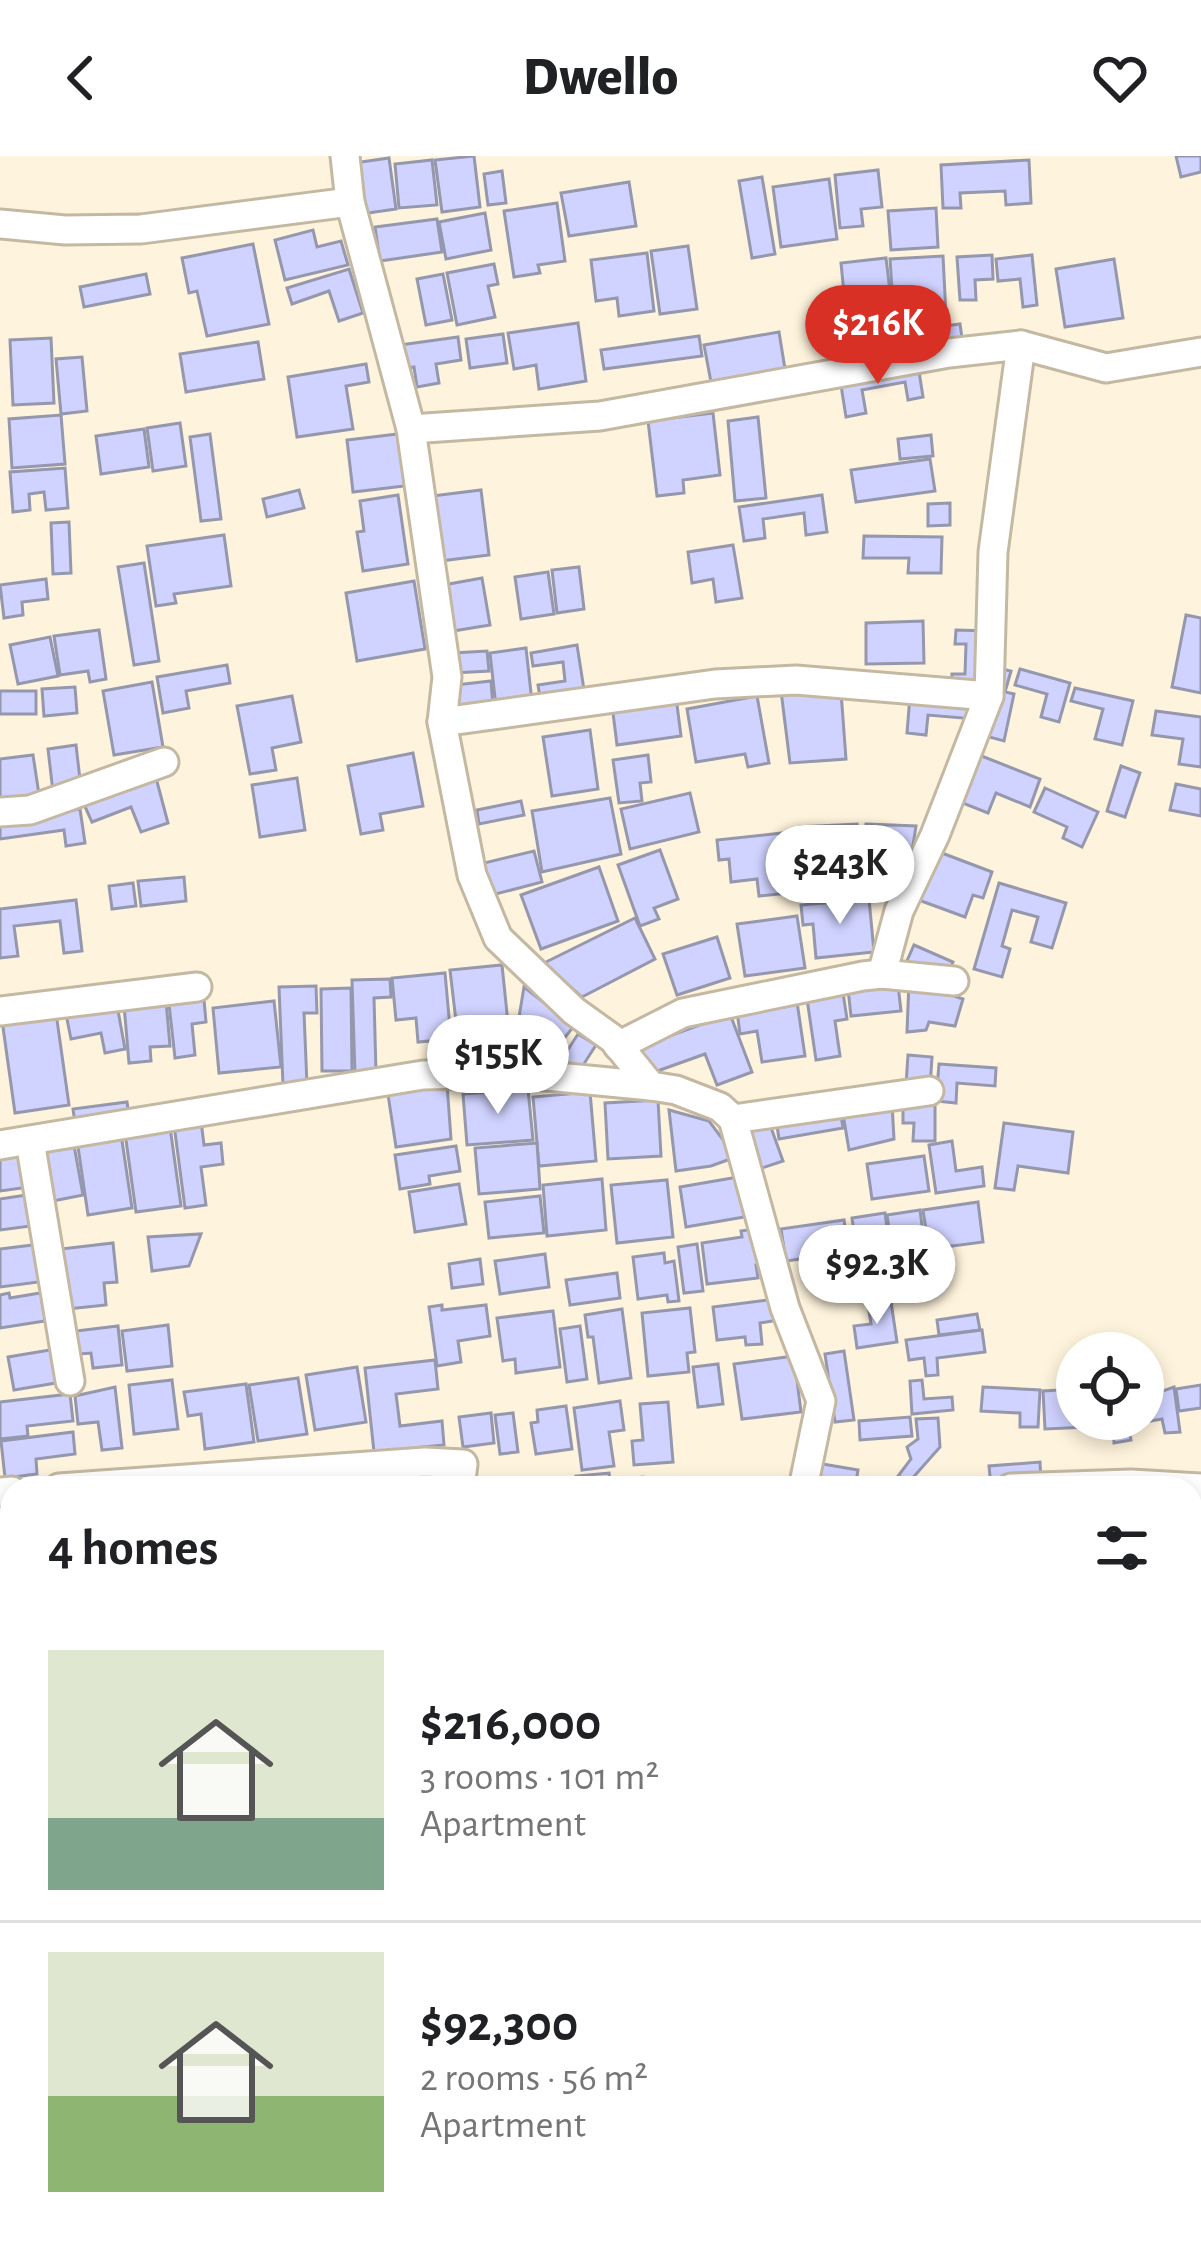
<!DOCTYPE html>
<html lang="en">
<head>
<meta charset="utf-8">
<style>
	:root { --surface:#fff; --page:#f6f6f6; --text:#202124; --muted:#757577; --line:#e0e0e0; --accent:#d93025 }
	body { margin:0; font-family:"Alegreya Sans",sans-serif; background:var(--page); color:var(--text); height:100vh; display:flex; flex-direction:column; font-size:45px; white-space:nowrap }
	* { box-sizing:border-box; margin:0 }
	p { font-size:39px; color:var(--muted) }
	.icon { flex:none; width:66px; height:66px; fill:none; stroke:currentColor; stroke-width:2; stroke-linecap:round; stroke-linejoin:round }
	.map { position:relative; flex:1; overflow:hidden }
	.details { position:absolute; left:0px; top:1320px; width:1203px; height:771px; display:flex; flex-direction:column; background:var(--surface); border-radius:36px 36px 0 0; box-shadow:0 6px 18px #0003 }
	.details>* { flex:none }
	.controls { position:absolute; left:1056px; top:1176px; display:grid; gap:24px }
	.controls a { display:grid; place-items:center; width:108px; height:108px; border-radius:50%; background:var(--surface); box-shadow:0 6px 18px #0003; font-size:60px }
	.price { position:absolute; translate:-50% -102px; padding:0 27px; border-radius:42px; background:#fff; color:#222; font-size:39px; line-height:78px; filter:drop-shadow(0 3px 6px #0008) }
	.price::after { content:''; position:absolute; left:50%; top:72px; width:36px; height:27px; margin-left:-18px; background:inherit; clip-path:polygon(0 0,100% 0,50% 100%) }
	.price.active { background:var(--accent); color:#fff }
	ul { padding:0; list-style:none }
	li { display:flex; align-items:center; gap:36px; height:300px; padding:0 48px }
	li+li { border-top:3px solid var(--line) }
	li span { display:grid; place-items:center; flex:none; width:336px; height:240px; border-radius:0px; color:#555 }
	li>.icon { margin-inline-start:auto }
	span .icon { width:144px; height:144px; fill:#fffc; stroke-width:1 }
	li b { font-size:51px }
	h2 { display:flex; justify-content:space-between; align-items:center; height:144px; padding:0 48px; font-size:51px }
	header { display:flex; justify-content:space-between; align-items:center; height:156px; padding:0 48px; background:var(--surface); font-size:54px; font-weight:800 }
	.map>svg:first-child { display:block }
</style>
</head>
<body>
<header><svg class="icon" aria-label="back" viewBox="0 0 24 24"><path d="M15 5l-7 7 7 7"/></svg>Dwello<svg class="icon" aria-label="heart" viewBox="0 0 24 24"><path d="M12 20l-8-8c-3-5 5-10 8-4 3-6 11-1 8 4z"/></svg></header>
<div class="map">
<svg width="1201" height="2090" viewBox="0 0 1201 2090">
	<rect width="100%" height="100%" fill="#fef3dc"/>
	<g fill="#d0d3ff" stroke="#9597ad" stroke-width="3">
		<polygon points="474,0 480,51 442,56 435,4"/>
		<polygon points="1176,0 1201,0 1201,16 1181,21"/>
		<polygon points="389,2 396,53 361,58 354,7"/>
		<polygon points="432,4 437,49 399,52 395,8"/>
		<polygon points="1029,4 1031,47 1006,49 1005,35 960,37 961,52 943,52 941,9"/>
		<polygon points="878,14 882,51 861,53 863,70 840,72 835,19"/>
		<polygon points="502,15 506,47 488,49 484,18"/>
		<polygon points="762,21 775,98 752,102 739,25"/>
		<polygon points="829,23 837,83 781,91 773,31"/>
		<polygon points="629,26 636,70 569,80 561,37"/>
		<polygon points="557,47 565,105 538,109 540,117 514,121 504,55"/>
		<polygon points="936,52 938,91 891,94 888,55"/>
		<polygon points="485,57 491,94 446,103 439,66"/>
		<polygon points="437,63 442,96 380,105 375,71"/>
		<polygon points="313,74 317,91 341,85 348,109 285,124 275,84"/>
		<polygon points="253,88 269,168 207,180 197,135 189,137 182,102"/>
		<polygon points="688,90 697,153 660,158 651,95"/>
		<polygon points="647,97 654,155 619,160 617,142 596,145 591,104"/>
		<polygon points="992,99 993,123 975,124 976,144 960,144 957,101"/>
		<polygon points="1032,99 1037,149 1023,151 1020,123 998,125 996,103"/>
		<polygon points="943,100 946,159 894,162 890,103"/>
		<polygon points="886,102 892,152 846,158 841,107"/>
		<polygon points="1114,103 1123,162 1065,171 1056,113"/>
		<polygon points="494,108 498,128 488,130 495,161 457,169 447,117"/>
		<polygon points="349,113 363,157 339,165 329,135 292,148 287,132"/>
		<polygon points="146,118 150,138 84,151 80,131"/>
		<polygon points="443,118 452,164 426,169 417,123"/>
		<polygon points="578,167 586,225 539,233 536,209 514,213 508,177"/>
		<polygon points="960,168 963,189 897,198 894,177"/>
		<polygon points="779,176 785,213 711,226 704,189"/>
		<polygon points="503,178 507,207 470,212 466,183"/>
		<polygon points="699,180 702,200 604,213 601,194"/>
		<polygon points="458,181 461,204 436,208 439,227 417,231 414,211 403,213 400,189"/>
		<polygon points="51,182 54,247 13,249 10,184"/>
		<polygon points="258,186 264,223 186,236 180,198"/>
		<polygon points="82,201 87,255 61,258 56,203"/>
		<polygon points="366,208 369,226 346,230 353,273 297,281 288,221"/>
		<polygon points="918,209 923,241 908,244 905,226 862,234 866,257 846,261 840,223"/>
		<polygon points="713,257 720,319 683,324 684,337 657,340 648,265"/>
		<polygon points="61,259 65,308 12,312 9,263"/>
		<polygon points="758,261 766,342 735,345 728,265"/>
		<polygon points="180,267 186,310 153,315 147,272"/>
		<polygon points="144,273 149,311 101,318 96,280"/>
		<polygon points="406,277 413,329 353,336 347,284"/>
		<polygon points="210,278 221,363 201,365 190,281"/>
		<polygon points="931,279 933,300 900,303 898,283"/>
		<polygon points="930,303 935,335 856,346 851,314"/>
		<polygon points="65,312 68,352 46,354 44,336 29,338 30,354 13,356 10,316"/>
		<polygon points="299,334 304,352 267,361 263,343"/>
		<polygon points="481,334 489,399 440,405 432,340"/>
		<polygon points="398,339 408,408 363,415 357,376 364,375 360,345"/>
		<polygon points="822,339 827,376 806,379 804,357 763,363 765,382 744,385 739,351"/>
		<polygon points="950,347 950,369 928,370 928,348"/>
		<polygon points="69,366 71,417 53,418 51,367"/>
		<polygon points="224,379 231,430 174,438 176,447 156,450 147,390"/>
		<polygon points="864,380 942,381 941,417 908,417 909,402 863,402"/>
		<polygon points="733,389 742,442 716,446 713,423 692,427 688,396"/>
		<polygon points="144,407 159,505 134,509 118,411"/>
		<polygon points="579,411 584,453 557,457 552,414"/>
		<polygon points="548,416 554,458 521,463 515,421"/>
		<polygon points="482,422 490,469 453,475 438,430"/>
		<polygon points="46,423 48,443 22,446 23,459 4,462 0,429"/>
		<polygon points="414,425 425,493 357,505 346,437"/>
		<polygon points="1186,459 1201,462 1201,537 1172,531"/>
		<polygon points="923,465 924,507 866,508 866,467"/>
		<polygon points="99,474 106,523 90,526 88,515 60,519 54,480"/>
		<polygon points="956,474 988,475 986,533 951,532 952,518 965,518 966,488 955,488"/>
		<polygon points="50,481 58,520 18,528 10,489"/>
		<polygon points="577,489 585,540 541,547 538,529 565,525 563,506 533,510 531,497"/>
		<polygon points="526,492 532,546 496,551 490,497"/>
		<polygon points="487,495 489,515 454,517 453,497"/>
		<polygon points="227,509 230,527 186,535 189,552 163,557 157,521"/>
		<polygon points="998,512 1011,515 1005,536 1014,538 1004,585 982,579"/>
		<polygon points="1020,513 1070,527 1059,566 1041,561 1047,538 1015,529"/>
		<polygon points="491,525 493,551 458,555 455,529"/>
		<polygon points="152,526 163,591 114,599 103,535"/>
		<polygon points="75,531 77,557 44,560 42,533"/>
		<polygon points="1075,532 1133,545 1122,589 1095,583 1103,553 1071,545"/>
		<rect x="0" y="535" width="36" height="23"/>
		<polygon points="781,535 841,536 846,603 790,607"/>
		<polygon points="292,540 301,586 272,592 276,614 250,618 237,550"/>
		<polygon points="757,540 769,607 748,611 745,598 696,606 687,553"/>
		<polygon points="910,540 976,546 974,563 928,559 926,579 907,577"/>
		<polygon points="676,541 681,580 617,589 612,549"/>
		<polygon points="1156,555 1201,561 1201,611 1179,608 1183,583 1152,579"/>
		<polygon points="590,574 598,633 552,640 543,581"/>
		<polygon points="76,589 81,632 53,636 48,593"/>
		<polygon points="413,597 423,650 380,658 383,674 361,678 348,610"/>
		<polygon points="33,599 40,645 0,651 0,603"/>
		<polygon points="648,599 651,626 640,627 642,645 619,647 613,604"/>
		<polygon points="979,599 1040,623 1030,651 996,637 988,657 960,646"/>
		<polygon points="1121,610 1140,617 1125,661 1107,655"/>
		<polygon points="155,618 168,667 141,676 131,651 92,666 83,646"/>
		<polygon points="297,622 305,674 260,681 252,629"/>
		<polygon points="1176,628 1201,633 1201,660 1170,654"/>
		<polygon points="1045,632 1098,656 1082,691 1063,682 1067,671 1034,656"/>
		<polygon points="690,637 699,676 630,693 621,653"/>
		<polygon points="610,642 621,698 542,716 532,655"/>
		<polygon points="521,645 524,659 479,668 477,654"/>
		<polygon points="80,653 85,687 66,690 64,674 0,683 0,665"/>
		<polygon points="857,668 860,706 800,709 799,671"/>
		<polygon points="866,668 916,670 908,721 864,718"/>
		<polygon points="782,677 789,737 759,740 757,723 731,726 729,703 719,704 717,684"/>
		<polygon points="660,694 678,743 654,752 659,763 640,770 618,709"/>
		<polygon points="934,694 992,716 983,742 973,739 965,761 916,743"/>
		<polygon points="534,695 542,726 492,739 484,707"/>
		<polygon points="599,711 618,765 541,793 521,739"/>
		<polygon points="184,721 186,745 141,750 138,725"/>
		<polygon points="133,727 136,750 112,753 109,730"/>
		<polygon points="999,727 1066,747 1052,792 1031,786 1038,761 1012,754 1002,790 1010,793 1002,821 974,813"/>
		<polygon points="869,743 874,796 816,802 813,768 803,769 801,749"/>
		<polygon points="76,744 82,795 64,797 60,765 14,770 18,800 0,802 0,753"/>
		<polygon points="797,760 805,812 745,820 737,768"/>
		<polygon points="635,762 655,803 582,841 544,807"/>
		<polygon points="717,781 730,822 677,839 663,798"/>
		<polygon points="914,789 953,806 945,824 906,807"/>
		<polygon points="502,809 509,877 458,882 450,814"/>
		<polygon points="445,817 451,883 418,886 416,862 396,864 392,822"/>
		<polygon points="390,823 391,841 374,842 376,917 355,918 352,824"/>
		<polygon points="909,825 963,843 955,870 929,866 926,874 907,876"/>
		<polygon points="898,829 901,855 851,860 848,833"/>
		<polygon points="316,830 317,857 304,857 307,929 283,929 279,831"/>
		<polygon points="524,831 574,870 562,885 538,870 530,913 511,910"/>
		<polygon points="351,832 352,915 322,915 321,833"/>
		<polygon points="843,837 847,863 835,865 840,900 816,904 807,843"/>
		<polygon points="204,844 206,866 192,868 195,899 175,902 169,848"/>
		<polygon points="166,845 170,890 150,891 151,905 129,907 124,849"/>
		<polygon points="274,845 281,911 219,917 213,852"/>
		<polygon points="797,846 805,900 762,906 757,875 740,878 737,855"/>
		<polygon points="117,849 125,893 105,897 101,877 71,883 66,858"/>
		<polygon points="56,857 69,949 15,957 2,864"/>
		<polygon points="730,858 752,916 717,929 705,898 649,918 639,891"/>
		<polygon points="578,878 596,889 580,914 562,903"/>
		<polygon points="908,899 932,901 930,931 906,929"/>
		<polygon points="939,908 996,912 995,930 957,927 956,947 936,945"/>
		<polygon points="447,928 451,983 396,991 387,932"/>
		<polygon points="528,933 533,984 467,989 463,938"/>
		<polygon points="590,936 596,1005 539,1010 533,941"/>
		<polygon points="658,944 661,1000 608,1003 605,947"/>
		<polygon points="127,946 130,967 76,974 73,953"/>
		<polygon points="903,947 935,947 935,985 913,985 914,967 903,967"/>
		<polygon points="892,948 894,983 849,994 842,952"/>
		<polygon points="840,953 843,972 779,983 776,963"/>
		<polygon points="669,954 709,965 736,1001 711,1010 676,1015"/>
		<polygon points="201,965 204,989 221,987 223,1008 201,1011 206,1049 185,1052 174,969"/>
		<polygon points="769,966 783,1005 759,1013 745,975"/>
		<polygon points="1004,967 1073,976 1068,1017 1018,1010 1014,1034 995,1032"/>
		<polygon points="170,971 181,1050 136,1056 125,977"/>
		<polygon points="121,978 132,1052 88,1059 77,984"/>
		<polygon points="73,984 83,1039 53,1045 42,990"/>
		<polygon points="952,985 956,1015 982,1011 984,1030 936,1037 929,989"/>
		<polygon points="537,987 540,1033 479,1038 475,992"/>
		<polygon points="456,990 460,1015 429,1020 430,1028 400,1033 395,999"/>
		<polygon points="24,992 29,1031 0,1035 0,995"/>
		<polygon points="924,1000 929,1035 872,1043 867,1008"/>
		<polygon points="738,1021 744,1061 686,1071 680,1031"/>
		<polygon points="602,1023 606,1074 547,1080 543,1029"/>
		<polygon points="667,1024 673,1081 617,1087 611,1029"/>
		<polygon points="459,1028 466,1068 415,1076 409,1036"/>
		<polygon points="33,1038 38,1069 0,1074 0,1043"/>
		<polygon points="540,1040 544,1077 489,1082 485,1046"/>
		<polygon points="978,1046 983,1086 929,1093 923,1054"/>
		<polygon points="920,1054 925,1092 904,1094 906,1106 894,1107 887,1059"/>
		<polygon points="885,1057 890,1094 857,1097 852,1062"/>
		<polygon points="844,1064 849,1096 786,1105 781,1073"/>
		<polygon points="761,1072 765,1108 756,1109 758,1122 707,1128 702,1087 742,1081 741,1075"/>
		<polygon points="201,1078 189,1110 152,1115 148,1081"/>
		<polygon points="113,1087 117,1126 104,1127 106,1149 67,1153 61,1093"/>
		<polygon points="41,1088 46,1125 0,1131 0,1093"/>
		<polygon points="697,1088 703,1135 684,1137 678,1091"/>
		<polygon points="664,1097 665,1107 674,1105 679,1145 668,1146 667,1139 638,1143 633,1101"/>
		<polygon points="545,1098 549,1131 500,1138 495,1105"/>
		<polygon points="480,1103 483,1128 452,1132 449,1108"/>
		<polygon points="617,1117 620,1142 570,1149 566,1124"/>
		<polygon points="46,1136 51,1164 0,1172 0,1139 9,1137 10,1142"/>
		<polygon points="775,1143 778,1164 760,1167 762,1188 746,1189 745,1181 717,1184 713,1151"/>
		<polygon points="891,1146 897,1186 857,1192 854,1170 871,1168 868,1149"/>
		<polygon points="442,1149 442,1154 486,1149 490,1180 458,1185 461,1206 437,1210 429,1151"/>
		<polygon points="690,1152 695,1196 687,1197 689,1216 648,1220 642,1157"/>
		<polygon points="622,1153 631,1222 599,1227 593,1181 588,1181 585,1159"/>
		<polygon points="553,1155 560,1211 516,1217 515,1203 503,1205 497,1162"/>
		<polygon points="977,1158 980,1174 939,1179 937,1164"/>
		<polygon points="168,1169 172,1210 127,1215 122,1175"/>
		<polygon points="118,1170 122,1209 93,1212 91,1197 79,1198 76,1175"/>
		<polygon points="580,1170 587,1223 567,1226 560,1173"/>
		<polygon points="982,1174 985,1196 937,1202 938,1219 926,1220 924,1202 909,1204 906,1184"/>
		<polygon points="56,1193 62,1226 14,1234 8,1201"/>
		<polygon points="844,1195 854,1264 835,1266 825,1198"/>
		<polygon points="794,1200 801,1256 742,1263 734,1208"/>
		<polygon points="435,1204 438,1233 396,1238 400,1270 442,1265 444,1289 374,1296 365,1212"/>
		<polygon points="718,1208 723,1248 698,1251 693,1211"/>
		<polygon points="357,1211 366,1266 315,1274 306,1219"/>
		<polygon points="298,1222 307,1278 258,1285 249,1229"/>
		<polygon points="172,1224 178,1273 134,1278 129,1229"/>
		<polygon points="922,1224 924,1243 952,1241 953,1254 912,1258 910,1225"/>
		<polygon points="246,1228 254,1286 205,1293 201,1258 188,1260 184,1236"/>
		<polygon points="1201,1229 1201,1252 1179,1255 1176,1233"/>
		<polygon points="115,1231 122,1292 102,1294 98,1266 78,1268 75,1240"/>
		<polygon points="983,1231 1040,1234 1038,1271 1020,1271 1020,1257 981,1255"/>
		<polygon points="1174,1231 1180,1276 1165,1277 1162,1263 1128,1269 1131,1284 1114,1287 1113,1263 1143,1263 1143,1242"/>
		<polygon points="1077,1233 1077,1263 1111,1263 1111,1270 1045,1273 1043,1235"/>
		<polygon points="70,1238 73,1265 27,1270 28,1280 0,1283 0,1246"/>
		<polygon points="620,1245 624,1274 609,1276 614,1310 582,1314 574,1252"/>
		<polygon points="668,1246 673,1306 634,1309 632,1285 643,1284 640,1248"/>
		<polygon points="566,1250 572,1293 536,1298 531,1267 538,1266 537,1254"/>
		<polygon points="491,1257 494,1287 463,1291 459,1261"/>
		<polygon points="513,1257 518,1296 500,1298 495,1259"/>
		<polygon points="910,1261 912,1280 860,1284 859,1265"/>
		<polygon points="938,1262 940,1291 910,1325 898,1320 911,1303 907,1291 918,1283 916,1263"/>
		<polygon points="73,1276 75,1298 36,1303 37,1318 5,1322 1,1285"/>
		<polygon points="811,1306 858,1314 855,1332 807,1332"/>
		<polygon points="1040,1306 1041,1327 991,1331 989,1310"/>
		<polygon points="609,1317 610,1324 643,1321 645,1332 577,1332 576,1320"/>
		<rect x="676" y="1324" width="60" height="8"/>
		<polygon points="1201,1342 1201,1381 1191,1382 1191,1343"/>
		<rect x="1191" y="1490" width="10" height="78"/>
		<polygon points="1191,1681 1201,1682 1199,1735 1191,1734"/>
		<polygon points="657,2079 696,2079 712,2090 661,2090 653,2084"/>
	</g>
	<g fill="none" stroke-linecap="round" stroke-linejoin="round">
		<defs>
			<g id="minor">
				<polyline points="345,0 350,46 411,273 447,521 442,566 472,719 498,782 574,855 613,883 651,930"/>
				<polyline points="0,68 65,74 141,73 350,46"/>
				<polyline points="411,273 600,260 949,197 1021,189 1106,212 1201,196"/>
				<polyline points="442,566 715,528 796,524 989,540"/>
				<polyline points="0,656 30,654 164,606"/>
				<polyline points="882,818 899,755 935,679 989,540 993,396 1021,189"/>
				<polyline points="0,855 197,831"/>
				<polyline points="618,890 683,857 863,820 882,818 954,825"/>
				<polyline points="733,963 929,935"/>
				<polyline points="30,985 70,1225"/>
				<polyline points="0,989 423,919 515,917 651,930 676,934 720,951 733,963 785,1152 821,1245 803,1332"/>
				<polyline points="59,1332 425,1306 463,1308 460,1332"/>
				<polyline points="1011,1332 1131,1328 1201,1332"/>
				<polyline points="0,1336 12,1335"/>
				<polyline points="0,1734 12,1731"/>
				<polyline points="1191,1741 1201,1743"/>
			</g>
		</defs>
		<use href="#minor" stroke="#c4b8a2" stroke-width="33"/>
		<use href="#minor" stroke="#fff" stroke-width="27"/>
	</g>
</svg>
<div class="controls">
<a><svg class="icon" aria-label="locate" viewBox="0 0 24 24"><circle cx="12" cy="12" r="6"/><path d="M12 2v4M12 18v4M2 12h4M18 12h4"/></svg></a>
</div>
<b class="price active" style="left:878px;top:231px">$216K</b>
<b class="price" style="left:840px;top:771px">$243K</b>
<b class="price" style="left:498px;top:961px">$155K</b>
<b class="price" style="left:877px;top:1171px">$92.3K</b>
<section class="details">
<h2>4 homes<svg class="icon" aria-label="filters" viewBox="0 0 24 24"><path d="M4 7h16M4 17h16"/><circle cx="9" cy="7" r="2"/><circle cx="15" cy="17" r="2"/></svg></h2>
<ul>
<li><span style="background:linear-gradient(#dfe7d0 70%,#7fa58c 0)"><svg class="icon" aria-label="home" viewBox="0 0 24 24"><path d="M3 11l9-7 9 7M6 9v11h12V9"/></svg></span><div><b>$216,000</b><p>3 rooms · 101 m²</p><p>Apartment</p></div></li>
<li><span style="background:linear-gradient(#dfe7d0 60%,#8fb573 0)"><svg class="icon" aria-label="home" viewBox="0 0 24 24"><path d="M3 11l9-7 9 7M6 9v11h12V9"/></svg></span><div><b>$92,300</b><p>2 rooms · 56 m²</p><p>Apartment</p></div></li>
</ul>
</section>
</div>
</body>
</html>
